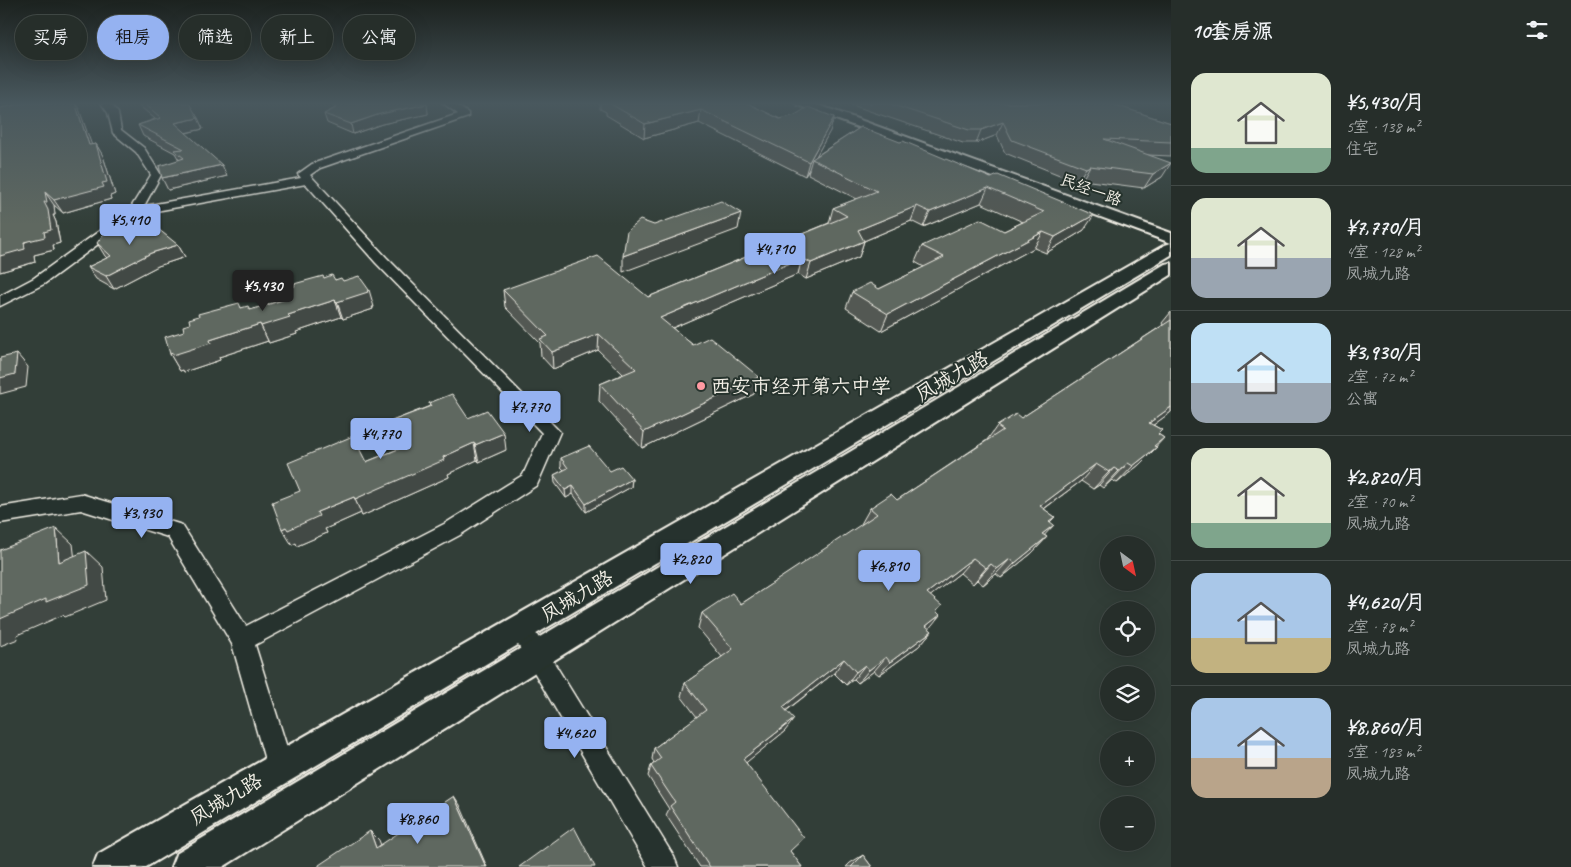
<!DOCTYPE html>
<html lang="zh">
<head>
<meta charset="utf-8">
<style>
	:root { --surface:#262e2a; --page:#323a36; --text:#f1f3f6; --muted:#a4a8a8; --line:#424a47; --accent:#95b2f1 }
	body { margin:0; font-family:Caveat,"LXGW WenKai TC",sans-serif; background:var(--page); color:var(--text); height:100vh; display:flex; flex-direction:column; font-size:19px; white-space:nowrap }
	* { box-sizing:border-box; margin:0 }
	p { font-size:16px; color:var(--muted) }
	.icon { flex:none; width:28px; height:28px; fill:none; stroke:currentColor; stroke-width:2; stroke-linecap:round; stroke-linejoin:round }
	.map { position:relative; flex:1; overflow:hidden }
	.drawer { display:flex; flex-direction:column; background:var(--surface); width:400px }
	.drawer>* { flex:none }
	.guide { position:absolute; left:15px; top:15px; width:475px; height:45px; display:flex; gap:10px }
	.needle { width:32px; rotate:147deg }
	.controls { position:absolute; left:1100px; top:536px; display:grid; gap:10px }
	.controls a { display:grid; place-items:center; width:55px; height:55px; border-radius:50%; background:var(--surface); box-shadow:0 5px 20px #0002,0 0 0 1px var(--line); font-size:25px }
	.price { position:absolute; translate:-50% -42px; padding:0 11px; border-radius:5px; background:var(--accent); color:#111; font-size:16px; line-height:32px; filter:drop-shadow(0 1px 2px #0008) }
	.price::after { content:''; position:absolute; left:50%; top:30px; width:15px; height:11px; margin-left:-8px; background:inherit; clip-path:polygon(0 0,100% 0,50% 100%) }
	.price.current { background:#222; color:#fff }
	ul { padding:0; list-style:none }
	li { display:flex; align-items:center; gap:15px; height:125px; padding:0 20px }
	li+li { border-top:1px solid var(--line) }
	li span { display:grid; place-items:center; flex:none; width:140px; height:100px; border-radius:15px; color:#555 }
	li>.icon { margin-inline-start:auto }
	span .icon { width:60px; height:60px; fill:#fffc; stroke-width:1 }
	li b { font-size:21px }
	h2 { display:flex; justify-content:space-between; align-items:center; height:60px; padding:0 20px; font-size:21px }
	.tag { padding:0 18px; border-radius:22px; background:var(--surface); box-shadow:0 5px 20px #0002,0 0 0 1px var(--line); font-size:18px; line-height:45px }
	.tag.current { background:var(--accent); color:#111 }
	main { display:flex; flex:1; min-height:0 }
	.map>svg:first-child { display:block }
</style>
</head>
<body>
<main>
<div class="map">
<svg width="1171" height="867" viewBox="0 0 1171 867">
	<rect width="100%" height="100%" fill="#323e38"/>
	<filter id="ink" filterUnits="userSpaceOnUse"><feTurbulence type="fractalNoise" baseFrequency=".02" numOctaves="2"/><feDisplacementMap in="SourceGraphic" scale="10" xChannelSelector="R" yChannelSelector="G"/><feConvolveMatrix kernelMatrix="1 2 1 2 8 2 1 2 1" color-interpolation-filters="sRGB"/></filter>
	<g filter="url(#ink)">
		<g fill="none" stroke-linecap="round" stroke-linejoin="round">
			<defs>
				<g id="minor">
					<polygon points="101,103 110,103 118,113 121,130 144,148 161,175 144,206 301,178 298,174 312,164 458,114 443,103 453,103 468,113 468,117 320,168 310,175 386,257 560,432 537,485 460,535 255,645 293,767 289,776 280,780 271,776 267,767 232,644 168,537 81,510 0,523 0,507 81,494 182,525 246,626 446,523 523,475 542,433 376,263 306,184 139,214 44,284 0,306 0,296 34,278 130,209 151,175 136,152 113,133 108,113"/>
					<polygon points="521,618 529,622 674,857 678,867 648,867 513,636 510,629 513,622"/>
				</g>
				<g id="tertiary">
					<polygon points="796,103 813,103 1171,233 1171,243 798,105"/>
					<polygon points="1171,243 1171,255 146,867 93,867 98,854 1165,245"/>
					<polygon points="1171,263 1171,275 223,867 171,867 176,854 1165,264"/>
				</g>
			</defs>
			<use href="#minor" stroke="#f4f1e8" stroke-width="3"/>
			<use href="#tertiary" stroke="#f4f1e8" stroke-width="4"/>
			<use href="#minor" fill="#26332d" fill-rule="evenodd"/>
			<use href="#tertiary" fill="#26332d" fill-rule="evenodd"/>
		</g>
		<g fill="#525953" stroke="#f4f1e8">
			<polygon points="136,103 189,103 198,118 203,129 186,133 227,176 168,190 179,160 175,153 143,136 138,125 155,119"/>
			<polygon points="334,103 426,103 427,104 428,114 382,124 353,134 327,123 324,114 335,108"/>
			<polygon points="600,103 747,103 780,119 834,117 830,131 816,156 861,127 1084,230 1046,253 1034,248 881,331 846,308 852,292 879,289 924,267 915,262 922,246 1004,231 1023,222 981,203 923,227 911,221 864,241 859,257 806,279 798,274 672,328 693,345 759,377 754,394 642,448 599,401 600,384 623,374 598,350 553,369 541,356 540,343 505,307 503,290 648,297 829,223 833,208 857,199 808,174 809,169 805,176 699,123 644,138 606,115 606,112 600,109"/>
			<polygon points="850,103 1109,103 1171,123 1171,156 1148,155 1162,177 1144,188 1082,180 1077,182 1005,153 997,135 976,143 963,143 849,104"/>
			<polygon points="79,109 91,145 96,144 103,156 115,194 110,196 111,199 63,213 54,205 55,215 53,215 56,222 60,243 53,245 54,250 34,255 35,262 0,272"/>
			<polygon points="146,224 178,245 185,257 158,266 114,289 96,279 88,267 107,258 105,256 97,243"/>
			<polygon points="324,278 343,281 374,307 372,307 373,309 343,319 341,317 296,332 297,334 269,343 268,341 219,357 220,360 184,372 183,370 180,371 170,354 184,331 241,308 250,310 285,299 284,295 289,294 287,289"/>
			<polygon points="1171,312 1171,412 1153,425 1162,430 1158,434 1164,438 1140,464 1117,483 1112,480 1103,488 1099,485 1093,489 1081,481 1044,509 1055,517 1050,522 1044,535 1047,537 1032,553 1001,578 996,574 983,585 977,580 973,584 960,573 930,596 937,612 928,628 932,631 919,646 879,675 874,671 858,683 854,679 846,685 834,673 786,711 785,731 746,762 790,851 802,867 700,867 666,815 669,809 648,776 651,766 654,763 652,759 654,748 697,717 681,696 685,683 722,657 698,628 702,613 741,604 862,525 861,524 870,508 897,500 987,440 997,426 1021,418 1163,325 1162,323"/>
			<polygon points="429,403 468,418 506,450 479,462 477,460 448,474 449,477 362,516 361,513 325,529 327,533 297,546 296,543 292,545 366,462 403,447 397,438 392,421 430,406"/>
			<polygon points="561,458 610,471 632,479 631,487 586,512 573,494 566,498 555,483 554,475 564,470 561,467"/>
			<polygon points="863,855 872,867 846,867 850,863"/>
		</g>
		<g fill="#424944" stroke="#f4f1e8">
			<polygon points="75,103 76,103 79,109 96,157 89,145"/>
			<polygon points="427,104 428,114 382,124 353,134 351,124 380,114"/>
			<polygon points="701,110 699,123 644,138 645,124"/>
			<polygon points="834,117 830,131 814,160 812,159 809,169 805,176 809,162"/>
			<polygon points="198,118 203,129 180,134 175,123"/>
			<polygon points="1003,122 997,135 976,143 981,130"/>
			<polygon points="96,144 103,156 115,194 110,196 111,199 63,213 54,200 102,183"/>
			<polygon points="1171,163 1162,177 1144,188 1153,174"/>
			<polygon points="222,165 227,176 168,190 162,178"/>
			<polygon points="1090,166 1082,180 1077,182 1086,168"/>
			<polygon points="988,188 981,203 923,227 930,212"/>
			<polygon points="45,192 54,205 55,215 53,215 56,222 60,243 53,245 54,250 34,255 35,262 0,272 0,256 44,232 44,202"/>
			<polygon points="917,206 911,221 852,246 858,230"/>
			<polygon points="741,213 738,229 623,272 623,256"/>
			<polygon points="1094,215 1084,230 1046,253 1055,237"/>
			<polygon points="1043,232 1034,248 881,331 888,314"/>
			<polygon points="864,241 859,257 806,279 811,263"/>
			<polygon points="178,245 185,257 158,266 114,289 106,276 151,253"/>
			<polygon points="802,258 798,274 658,334 660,318"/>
			<polygon points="369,290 374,307 372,307 373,309 343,319 337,302"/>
			<polygon points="335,300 341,317 296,332 297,334 269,343 261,326 288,315"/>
			<polygon points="260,324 268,341 219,357 220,360 184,372 183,370 180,371 170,354 210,340"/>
			<polygon points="599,334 598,350 553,369 552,352"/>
			<polygon points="17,354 28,367 26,387 0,394 0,378"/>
			<polygon points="759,377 754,394 642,448 644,432"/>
			<polygon points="1171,407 1171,412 1133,440 1149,423"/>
			<polygon points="504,433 506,450 479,462 475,445"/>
			<polygon points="474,443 477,460 448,474 449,477 362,516 355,499 443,457"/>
			<polygon points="1157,447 1140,464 1117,483 1133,466"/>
			<polygon points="1128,463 1112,480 1103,488 1119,471"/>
			<polygon points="1096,464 1081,481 1026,522 1040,506"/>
			<polygon points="1114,468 1099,485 1093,489 1109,472"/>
			<polygon points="632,479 631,487 586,512 586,504"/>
			<polygon points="573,486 573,494 566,498 565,490"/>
			<polygon points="354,497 361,513 325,529 327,533 297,546 296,543 292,545 282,529 317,512"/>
			<polygon points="1054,525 1039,541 1042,534"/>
			<polygon points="56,528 73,544 77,577 59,562"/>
			<polygon points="1047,537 1032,553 1001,578 1015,563"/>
			<polygon points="86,551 103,567 106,600 65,617 63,615 17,635 18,639 0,646 0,619"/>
			<polygon points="973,558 960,573 915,608 927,593"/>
			<polygon points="1010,559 996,574 983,585 997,569"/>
			<polygon points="991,564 977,580 973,584 986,568"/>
			<polygon points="940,615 928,630 926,626"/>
			<polygon points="932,631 919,646 879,675 890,662"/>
			<polygon points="886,657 874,671 858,683 869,670"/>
			<polygon points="844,659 834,673 775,719 783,707"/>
			<polygon points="865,665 854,679 846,685 856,672"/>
			<polygon points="794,719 785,731 737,770 743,759"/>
			<polygon points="454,796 460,805 487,867 486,867"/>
			<polygon points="370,831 379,840 385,856 376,848"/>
		</g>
		<g fill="#5f6861" stroke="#f4f1e8">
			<polygon points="26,103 75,103 89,145 96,144 107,182 102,183 104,187 54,200 45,192 47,202 44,202 48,210 51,230 44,232 45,237 24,242 25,249 0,256 0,108"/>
			<polygon points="144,103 189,103 198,118 175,123 222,165 162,178 159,166 184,158 174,150 184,149 138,125 161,118"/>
			<polygon points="334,103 426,103 427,104 380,114 351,124 324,114 336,108"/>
			<polygon points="609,103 747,103 780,119 795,115 808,107 834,117 809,162 701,110 645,124"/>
			<polygon points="887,103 1109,103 1171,123 1171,142 1104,139 1171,163 1153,174 1090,166 1086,168 1012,140 1003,122 981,130 969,130"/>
			<polygon points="861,127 900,142 903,141 991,178 998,175 1094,215 1055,237 1043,232 888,314 852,292 870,283 879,289 944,257 922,246 980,219 1004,231 1044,212 988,188 930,212 917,206 858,230 864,241 811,263 802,258 660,318 693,345 710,337 759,377 644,432 600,384 636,369 599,334 552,352 540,339 548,336 503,290 598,256 648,297 847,216 833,208 877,191 812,159"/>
			<polygon points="721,201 741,213 623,256 627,231 640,220 654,225"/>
			<polygon points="141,220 146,224 152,224 178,245 151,253 106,276 88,267 111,256 97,243 104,233"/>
			<polygon points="332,275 335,280 341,278 343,281 359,276 369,290 367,291 368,292 337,302 335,300 288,315 290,317 261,326 260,324 210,340 211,343 173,355 173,353 170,354 165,337 184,331 183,326 190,324 189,319 199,316 198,314 239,303 241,308 248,306 250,310 286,299 284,295 289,293 287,289 295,286 294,284 323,276 324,278"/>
			<polygon points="1171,320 1171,407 1149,423 1162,430 1158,434 1164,438 1154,446 1157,447 1133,466 1128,463 1119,471 1114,468 1109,472 1096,464 1040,506 1055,517 1049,521 1054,525 1042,534 1047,537 1015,563 1010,559 997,569 991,564 986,568 973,558 927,593 942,606 936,611 940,615 926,626 932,631 890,662 886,657 869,670 865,665 856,672 844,659 783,707 794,719 743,759 804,838 790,851 802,867 710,867 670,806 675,802 651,766 661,758 654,748 706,710 685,683 733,649 702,613 732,593 741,604 877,514 870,508 891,494 897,500 1003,430 997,426 1016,414 1021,418"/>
			<polygon points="17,354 15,374 0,378 0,358"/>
			<polygon points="452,394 468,418 487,410 504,433 475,445 474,443 443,457 444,460 355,499 354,497 317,512 319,516 288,530 286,527 282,529 272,502 300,491 288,463 353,436 366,462 406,446 392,421 431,406 429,403"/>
			<polygon points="589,446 610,471 621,466 632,479 586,504 573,486 565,490 554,475 568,468 561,458"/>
			<polygon points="56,528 59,562 86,551 89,585 46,602 46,599 0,619 0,550"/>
			<polygon points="454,796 486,867 319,867 319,865 370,831 376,848"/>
			<polygon points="574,827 595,867 519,867"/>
			<polygon points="863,855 872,867 851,867"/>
		</g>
	</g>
	<linearGradient id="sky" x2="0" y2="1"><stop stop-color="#1c221f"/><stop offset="0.46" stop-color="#49585e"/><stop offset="1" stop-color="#49585e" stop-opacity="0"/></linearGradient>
	<rect width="1171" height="225" fill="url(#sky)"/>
	<circle fill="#ff9aa2" stroke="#26332d" stroke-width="2" cx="701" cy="386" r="5"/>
	<g text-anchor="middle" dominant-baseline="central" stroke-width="4" stroke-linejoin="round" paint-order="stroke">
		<g font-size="16" fill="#f4f1e8" stroke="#26332d">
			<text transform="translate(1091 190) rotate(20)">民经一路</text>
		</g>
		<g font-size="20" fill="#f4f1e8" stroke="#26332d">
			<text transform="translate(952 376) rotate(-30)">凤城九路</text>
			<text transform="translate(577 596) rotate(-31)">凤城九路</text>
			<text transform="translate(226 799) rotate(-31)">凤城九路</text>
		</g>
		<g font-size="20" fill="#f4f1e8" stroke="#26332d" text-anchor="start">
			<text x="711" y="386">西安市经开第六中学</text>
		</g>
	</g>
</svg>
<div class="controls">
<a><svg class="needle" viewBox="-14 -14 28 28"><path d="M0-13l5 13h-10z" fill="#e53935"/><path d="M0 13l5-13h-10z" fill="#a4a8a8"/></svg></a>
<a><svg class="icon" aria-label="locate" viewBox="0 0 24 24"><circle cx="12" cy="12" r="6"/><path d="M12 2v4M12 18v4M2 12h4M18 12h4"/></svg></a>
<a><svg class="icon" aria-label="layers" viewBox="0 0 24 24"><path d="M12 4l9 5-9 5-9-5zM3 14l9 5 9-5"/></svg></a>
<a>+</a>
<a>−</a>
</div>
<b class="price" style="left:130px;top:246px">¥5,410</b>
<b class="price" style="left:775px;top:275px">¥4,710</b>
<b class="price current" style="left:263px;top:312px">¥5,430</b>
<b class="price" style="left:530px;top:433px">¥7,770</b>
<b class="price" style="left:381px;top:460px">¥4,770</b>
<b class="price" style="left:142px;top:539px">¥3,930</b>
<b class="price" style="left:691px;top:585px">¥2,820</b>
<b class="price" style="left:889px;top:592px">¥6,810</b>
<b class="price" style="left:575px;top:759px">¥4,620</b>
<b class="price" style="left:418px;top:845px">¥8,860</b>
<div class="guide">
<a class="tag">买房</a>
<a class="tag current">租房</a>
<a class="tag">筛选</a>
<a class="tag">新上</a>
<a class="tag">公寓</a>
</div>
</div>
<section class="drawer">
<h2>10套房源<svg class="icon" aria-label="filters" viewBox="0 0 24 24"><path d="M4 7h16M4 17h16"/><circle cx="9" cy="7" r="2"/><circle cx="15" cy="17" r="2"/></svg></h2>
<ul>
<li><span style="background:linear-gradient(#dfe7d0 75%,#7fa58c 0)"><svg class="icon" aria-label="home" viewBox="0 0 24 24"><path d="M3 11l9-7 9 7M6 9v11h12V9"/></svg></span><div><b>¥5,430/月</b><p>5室 · 138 m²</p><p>住宅</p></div></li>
<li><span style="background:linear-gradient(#dfe7d0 60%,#9aa5b1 0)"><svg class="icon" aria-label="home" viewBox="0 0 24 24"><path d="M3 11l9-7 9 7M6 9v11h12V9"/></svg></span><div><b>¥7,770/月</b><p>4室 · 128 m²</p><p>凤城九路</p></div></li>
<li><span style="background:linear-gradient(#bfe0f5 60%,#9aa5b1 0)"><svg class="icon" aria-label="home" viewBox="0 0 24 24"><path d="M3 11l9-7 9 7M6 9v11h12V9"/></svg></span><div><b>¥3,930/月</b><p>2室 · 72 m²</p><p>公寓</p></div></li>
<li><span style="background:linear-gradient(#dfe7d0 75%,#7fa58c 0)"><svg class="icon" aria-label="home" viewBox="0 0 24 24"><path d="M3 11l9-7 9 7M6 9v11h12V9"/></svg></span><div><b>¥2,820/月</b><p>2室 · 70 m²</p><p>凤城九路</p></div></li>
<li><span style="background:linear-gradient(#a9c7e8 65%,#c2b280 0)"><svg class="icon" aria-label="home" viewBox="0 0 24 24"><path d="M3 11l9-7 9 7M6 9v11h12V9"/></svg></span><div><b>¥4,620/月</b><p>2室 · 78 m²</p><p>凤城九路</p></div></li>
<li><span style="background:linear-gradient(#a9c7e8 60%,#b9a48a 0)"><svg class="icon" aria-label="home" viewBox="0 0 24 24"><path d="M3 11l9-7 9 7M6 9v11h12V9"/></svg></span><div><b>¥8,860/月</b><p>5室 · 183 m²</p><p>凤城九路</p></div></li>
</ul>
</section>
</main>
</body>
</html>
